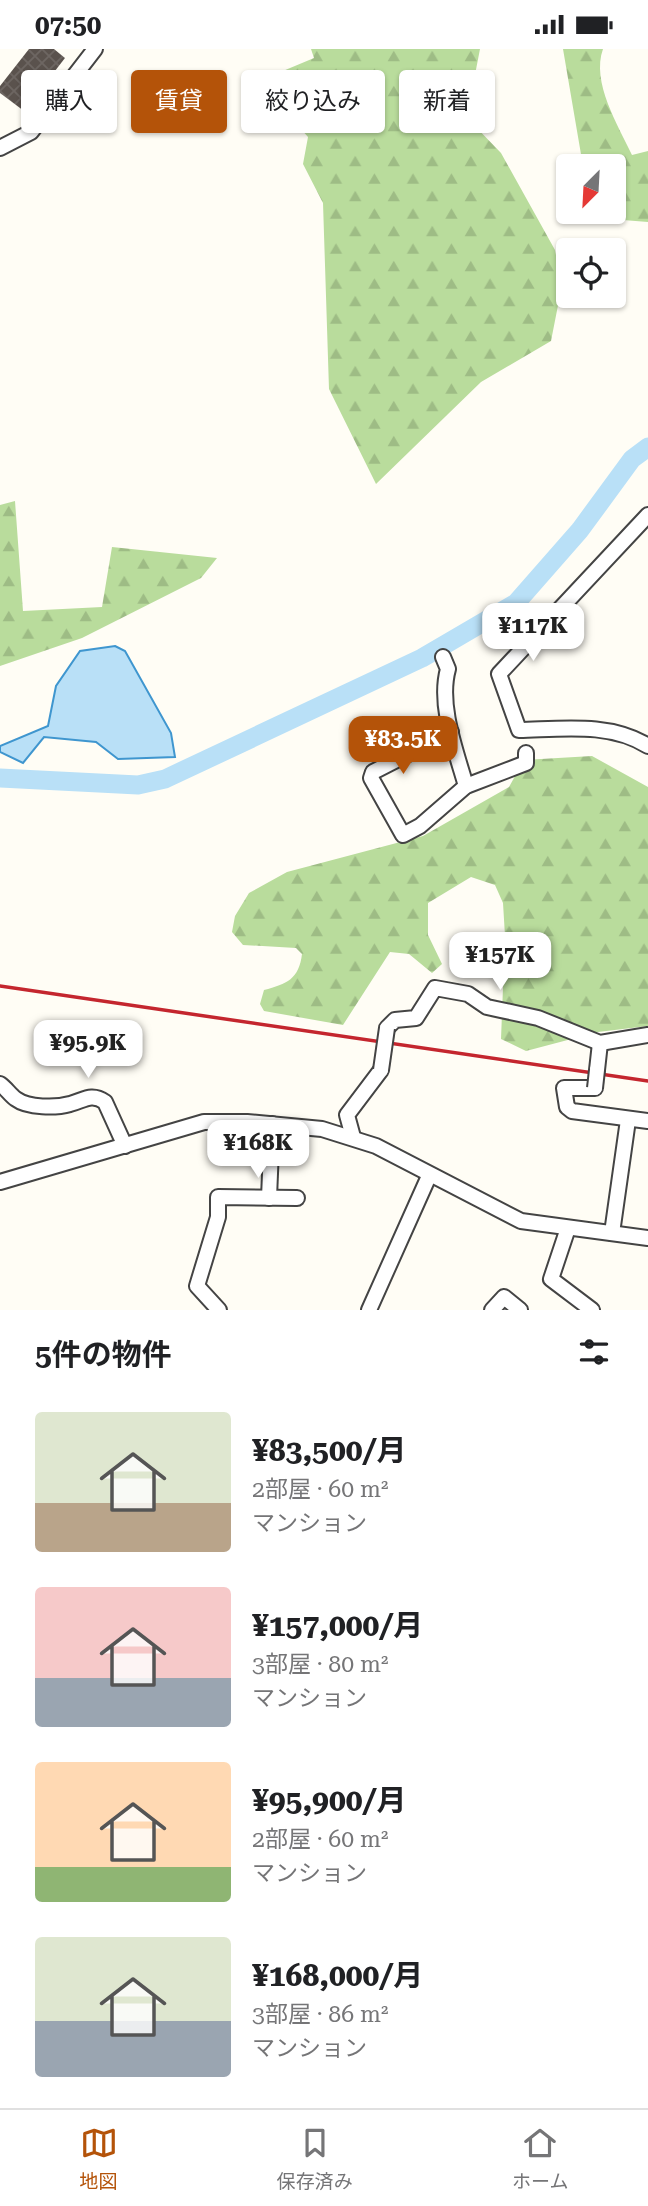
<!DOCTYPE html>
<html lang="ja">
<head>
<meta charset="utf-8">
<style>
	:root { --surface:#fff; --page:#f2f2f2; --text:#202124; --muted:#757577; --line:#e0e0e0; --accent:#b45309 }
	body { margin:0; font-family:"Roboto Serif","Noto Sans JP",serif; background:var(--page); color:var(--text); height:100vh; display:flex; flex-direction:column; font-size:26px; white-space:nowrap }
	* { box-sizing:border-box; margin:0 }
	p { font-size:23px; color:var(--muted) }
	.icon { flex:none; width:38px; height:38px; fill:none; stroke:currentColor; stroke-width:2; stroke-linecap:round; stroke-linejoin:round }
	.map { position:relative; height:1261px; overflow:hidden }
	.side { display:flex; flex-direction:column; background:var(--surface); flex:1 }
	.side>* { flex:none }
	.banner { position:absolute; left:21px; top:21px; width:607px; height:63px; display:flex; gap:14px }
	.needle { width:46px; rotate:204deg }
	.buttons { position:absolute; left:556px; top:105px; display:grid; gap:14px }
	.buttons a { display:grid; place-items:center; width:70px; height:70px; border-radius:7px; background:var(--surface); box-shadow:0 2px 5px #0004; font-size:35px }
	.price { position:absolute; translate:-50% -60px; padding:0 16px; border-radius:14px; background:#fff; color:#222; font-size:23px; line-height:46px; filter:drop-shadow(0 2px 4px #0008) }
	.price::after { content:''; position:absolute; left:50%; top:42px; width:21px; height:16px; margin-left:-10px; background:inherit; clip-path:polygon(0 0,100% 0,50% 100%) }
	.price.current { background:var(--accent); color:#fff }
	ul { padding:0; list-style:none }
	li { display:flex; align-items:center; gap:21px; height:175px; padding:0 35px }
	li span { display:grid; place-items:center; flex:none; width:196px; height:140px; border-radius:7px; color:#555 }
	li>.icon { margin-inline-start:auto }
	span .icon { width:84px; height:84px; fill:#fffc; stroke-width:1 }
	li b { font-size:30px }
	h2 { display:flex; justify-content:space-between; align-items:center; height:84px; padding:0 35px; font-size:30px }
	.pill { padding:0 24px; border-radius:7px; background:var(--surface); box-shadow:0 2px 5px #0004; font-size:24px; line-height:63px }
	.pill.current { background:var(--accent); color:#fff }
	.status { display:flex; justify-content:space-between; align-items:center; height:49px; padding:0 35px; background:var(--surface); direction:ltr }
	.status svg { height:19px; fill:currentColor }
	.tabs { display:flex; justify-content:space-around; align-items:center; height:98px; border-top:2px solid var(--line); background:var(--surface); font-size:19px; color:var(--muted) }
	.tabs a { display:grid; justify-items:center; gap:4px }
	.tabs .current { color:var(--accent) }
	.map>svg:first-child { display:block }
</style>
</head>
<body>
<div class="status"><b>07:50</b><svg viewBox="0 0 49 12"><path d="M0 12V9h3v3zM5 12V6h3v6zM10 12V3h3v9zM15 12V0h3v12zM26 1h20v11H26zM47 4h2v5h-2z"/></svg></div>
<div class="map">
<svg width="648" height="1261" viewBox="0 0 648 1261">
	<defs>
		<pattern id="forest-firs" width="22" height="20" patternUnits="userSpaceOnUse" patternTransform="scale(1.75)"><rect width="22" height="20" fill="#b9dc9c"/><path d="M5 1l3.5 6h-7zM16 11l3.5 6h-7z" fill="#9ebc85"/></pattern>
		<pattern id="building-cross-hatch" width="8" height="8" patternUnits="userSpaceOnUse" patternTransform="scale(1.75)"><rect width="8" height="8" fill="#5a524d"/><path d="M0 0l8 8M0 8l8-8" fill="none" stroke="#6d6662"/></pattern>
	</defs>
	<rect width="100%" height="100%" fill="#fffdf5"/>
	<g fill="url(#forest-firs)">
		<polygon points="311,0 480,0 473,36 472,74 501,104 555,201 562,236 551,292 481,333 376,435 329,340 323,154 303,115 308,88 259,32 314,9"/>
		<path d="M563,0H603C591,33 618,76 632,106L648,102V173L623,171L614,163V117H583Z"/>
		<polygon points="15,452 23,562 102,558 112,498 217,509 201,529 82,589 0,617 0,456"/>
		<path d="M592,707L648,738V977L598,983L526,1002L501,990L505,887L503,854L495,836L471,828L428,854V886L442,915L432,924L409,905L390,903L343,976L264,962L260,955L264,941C287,935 299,930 302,905L296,899L243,896L232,883L235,867L249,844L287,823L423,787L509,738L524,711Z"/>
	</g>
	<polygon fill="#b9e0f7" stroke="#3f96cf" stroke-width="2" points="115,597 125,602 171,684 175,708 118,710 96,693 44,688 23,714 0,703 0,697 48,677 56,637 80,602"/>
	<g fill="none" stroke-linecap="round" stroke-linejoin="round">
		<polyline stroke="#b9e0f7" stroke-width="19" points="0,729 138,736 165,730 422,609 516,554 580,481 632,410 648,398"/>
	</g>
	<polygon fill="url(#building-cross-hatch)" points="29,0 54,0 65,9 24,62 0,44 0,37"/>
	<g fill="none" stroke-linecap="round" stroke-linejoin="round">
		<defs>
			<g id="minor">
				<polyline points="0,99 31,83 95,0"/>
				<path d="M648,466L499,625L519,681C562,680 610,673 648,697"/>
				<path d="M443,608L448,620C438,656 456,702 466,737"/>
				<polyline points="451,683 373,723 371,729 403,786 420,777 466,737 526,714 526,704"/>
				<polyline points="387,979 395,971 416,969 435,939 468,945 487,958 538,969 600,994 648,986"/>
				<polyline points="597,1021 600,994"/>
				<path d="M0,1035C6,1039 10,1046 16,1050C28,1059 56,1059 70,1055C83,1052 91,1043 105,1053L125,1097"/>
				<polyline points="595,1039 564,1039 567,1058 572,1062 648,1072"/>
				<polyline points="353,1088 347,1066 381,1021"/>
				<polyline points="0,1133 204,1073 247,1073 322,1080 376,1097 521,1172 648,1189"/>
				<polyline points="269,1149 272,1075"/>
				<polyline points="568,1179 551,1230 592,1261"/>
				<polyline points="612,1184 628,1071"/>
				<polyline points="219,1261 197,1237 218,1168 218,1148 297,1149"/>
				<polyline points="369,1261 429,1127"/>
				<polyline points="492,1261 504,1248 520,1261"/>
			</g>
		</defs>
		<use href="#minor" stroke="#444" stroke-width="18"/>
		<use href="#minor" stroke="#fff" stroke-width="14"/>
		<polyline stroke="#c4262e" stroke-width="3.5" points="0,937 648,1032"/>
		<defs>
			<g id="minor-bridge">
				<polyline points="381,1021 387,979"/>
				<polyline points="595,1039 597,1021"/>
			</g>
		</defs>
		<use href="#minor-bridge" stroke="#444" stroke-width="18" stroke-linecap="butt"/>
		<use href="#minor-bridge" stroke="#fff" stroke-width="14"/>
	</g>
</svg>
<div class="buttons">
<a><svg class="needle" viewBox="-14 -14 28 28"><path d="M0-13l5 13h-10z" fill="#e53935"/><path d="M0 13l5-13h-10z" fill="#757577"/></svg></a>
<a><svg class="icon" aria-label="locate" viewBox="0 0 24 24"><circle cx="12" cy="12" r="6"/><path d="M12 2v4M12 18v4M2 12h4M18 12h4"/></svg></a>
</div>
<b class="price" style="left:533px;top:614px">¥117K</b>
<b class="price current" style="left:403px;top:727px">¥83.5K</b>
<b class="price" style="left:500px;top:943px">¥157K</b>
<b class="price" style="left:88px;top:1031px">¥95.9K</b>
<b class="price" style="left:258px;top:1131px">¥168K</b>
<div class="banner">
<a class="pill">購入</a>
<a class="pill current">賃貸</a>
<a class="pill">絞り込み</a>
<a class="pill">新着</a>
</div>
</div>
<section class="side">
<h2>5件の物件<svg class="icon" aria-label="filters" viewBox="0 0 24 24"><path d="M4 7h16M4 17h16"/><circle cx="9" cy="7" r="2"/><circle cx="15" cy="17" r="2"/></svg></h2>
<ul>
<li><span style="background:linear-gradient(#dfe7d0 65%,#b9a48a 0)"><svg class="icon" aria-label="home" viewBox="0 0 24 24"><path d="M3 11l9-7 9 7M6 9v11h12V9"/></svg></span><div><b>¥83,500/月</b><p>2部屋 · 60 m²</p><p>マンション</p></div></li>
<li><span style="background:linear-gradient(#f6c9c9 65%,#9aa5b1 0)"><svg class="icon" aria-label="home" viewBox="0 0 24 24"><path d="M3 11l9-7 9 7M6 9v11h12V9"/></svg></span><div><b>¥157,000/月</b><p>3部屋 · 80 m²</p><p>マンション</p></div></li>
<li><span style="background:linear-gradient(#ffd9b3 75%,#8fb573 0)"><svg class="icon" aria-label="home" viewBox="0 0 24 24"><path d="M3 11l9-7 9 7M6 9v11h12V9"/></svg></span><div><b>¥95,900/月</b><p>2部屋 · 60 m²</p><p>マンション</p></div></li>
<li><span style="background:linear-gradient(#dfe7d0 60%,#9aa5b1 0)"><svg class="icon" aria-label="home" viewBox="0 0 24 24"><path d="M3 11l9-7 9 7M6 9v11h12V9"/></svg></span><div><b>¥168,000/月</b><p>3部屋 · 86 m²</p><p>マンション</p></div></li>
</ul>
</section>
<nav class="tabs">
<a class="current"><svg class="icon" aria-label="map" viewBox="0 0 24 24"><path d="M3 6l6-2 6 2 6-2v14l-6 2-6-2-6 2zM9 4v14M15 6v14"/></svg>地図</a>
<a><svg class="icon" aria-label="saved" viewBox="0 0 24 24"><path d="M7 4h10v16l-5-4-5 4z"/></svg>保存済み</a>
<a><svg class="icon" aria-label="home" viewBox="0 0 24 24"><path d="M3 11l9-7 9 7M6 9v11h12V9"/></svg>ホーム</a>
</nav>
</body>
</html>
